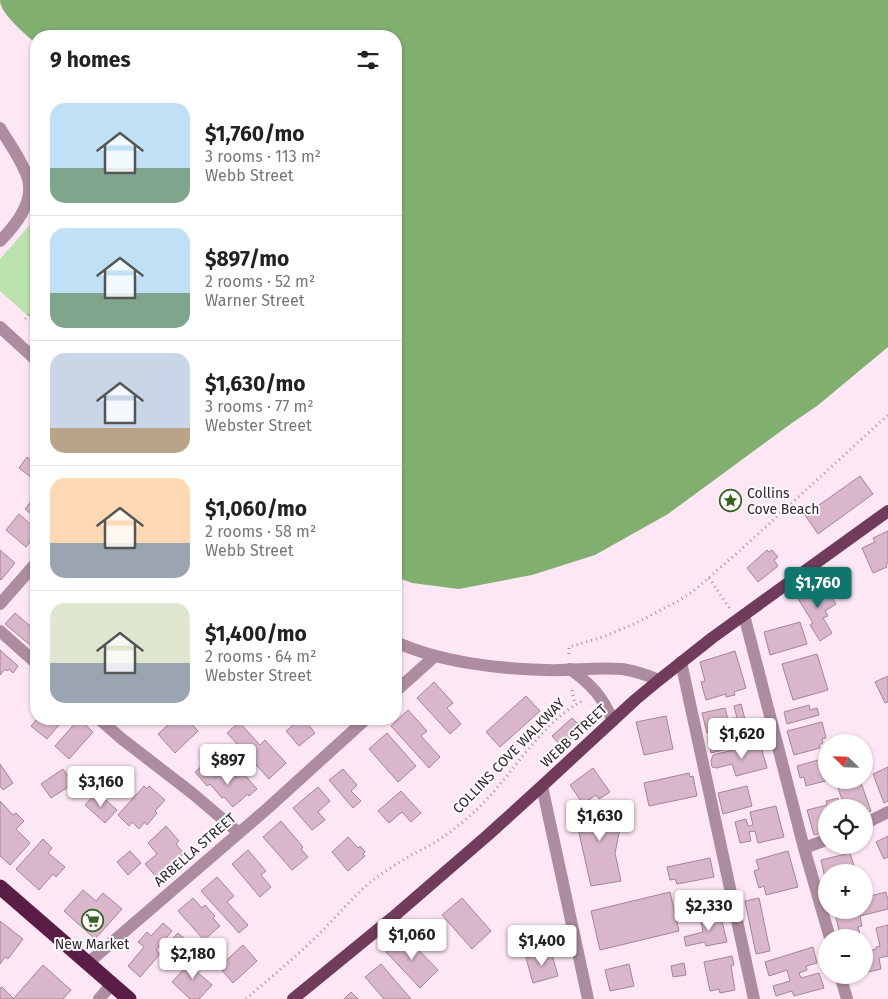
<!DOCTYPE html>
<html lang="en">
<head>
<meta charset="utf-8">
<style>
	:root { --surface:#fff; --page:#f2f2f2; --text:#222; --muted:#767676; --line:#e0e0e0; --accent:#0f766e }
	body { margin:0; font-family:"Fira Sans",sans-serif; background:var(--page); color:var(--text); height:100vh; display:flex; flex-direction:column; font-size:19px; white-space:nowrap }
	* { box-sizing:border-box; margin:0 }
	p { font-size:16px; color:var(--muted) }
	.icon { flex:none; width:28px; height:28px; fill:none; stroke:currentColor; stroke-width:2; stroke-linecap:round; stroke-linejoin:round }
	.map { position:relative; flex:1; overflow:hidden }
	.panel { position:absolute; left:30px; top:30px; width:372px; height:695px; display:flex; flex-direction:column; background:var(--surface); border-radius:20px; box-shadow:0 1px 4px #0004 }
	.panel>* { flex:none }
	.needle { width:32px; rotate:293deg }
	.controls { position:absolute; left:818px; top:734px; display:grid; gap:10px }
	.controls a { display:grid; place-items:center; width:55px; height:55px; border-radius:50%; background:var(--surface); box-shadow:0 1px 4px #0004; font-size:25px }
	.price { position:absolute; translate:-50% -42px; padding:0 11px; border-radius:5px; background:#fff; color:#222; font-size:16px; line-height:32px; filter:drop-shadow(0 1px 2px #0008) }
	.price::after { content:''; position:absolute; left:50%; top:30px; width:15px; height:11px; margin-left:-8px; background:inherit; clip-path:polygon(0 0,100% 0,50% 100%) }
	.price.on { background:var(--accent); color:#fff }
	ul { padding:0; list-style:none }
	li { display:flex; align-items:center; gap:15px; height:125px; padding:0 20px }
	li+li { border-top:1px solid var(--line) }
	li span { display:grid; place-items:center; flex:none; width:140px; height:100px; border-radius:15px; color:#555 }
	li>.icon { margin-inline-start:auto }
	span .icon { width:60px; height:60px; fill:#fffc; stroke-width:1 }
	li b { font-size:21px }
	h2 { display:flex; justify-content:space-between; align-items:center; height:60px; padding:0 20px; font-size:21px }
	.map>svg:first-child { display:block }
</style>
</head>
<body>
<div class="map">
<svg width="888" height="999" viewBox="0 0 888 999">
	<rect width="100%" height="100%" fill="#fee7f4"/>
	<polygon fill="#bae2ac" points="36,218 36,323 0,291 0,259"/>
	<path fill="#81af70" d="M0,0H888V347L817,406L792,423L668,514L595,555L532,575L459,589L412,583L396,577V36H36V44C26,34 0,14 0,0Z"/>
	<g fill="#dab6ca" stroke="#a68497">
		<polygon points="27,457 36,464 36,481 19,468"/>
		<polygon points="860,476 873,494 818,534 805,515"/>
		<polygon points="36,495 36,518 25,509"/>
		<polygon points="19,514 36,529 36,534 26,547 6,530"/>
		<polygon points="888,531 888,563 886,564 887,567 873,573 862,548 875,542 873,538"/>
		<polygon points="0,550 15,563 1,580 0,579"/>
		<polygon points="767,550 769,552 772,550 778,557 774,560 778,566 758,582 747,568"/>
		<polygon points="822,582 836,604 825,611 828,616 823,618 832,633 820,641 810,625 813,623 797,597"/>
		<polygon points="15,613 36,631 36,650 5,624"/>
		<polygon points="800,622 807,644 770,655 764,632"/>
		<polygon points="0,650 18,666 13,673 9,669 7,671 5,669 0,675"/>
		<polygon points="735,651 746,688 734,692 735,695 726,697 726,694 706,700 701,682 705,681 700,662"/>
		<polygon points="817,654 828,690 793,700 782,664"/>
		<polygon points="888,676 888,702 885,703 875,682"/>
		<polygon points="434,682 453,703 447,708 461,724 450,734 417,698"/>
		<polygon points="526,696 540,711 500,747 486,732"/>
		<polygon points="741,704 748,731 737,734 733,718 737,718 734,706"/>
		<polygon points="809,705 810,710 817,708 819,715 787,724 784,712"/>
		<polygon points="725,708 729,723 723,724 724,728 707,733 702,713"/>
		<polygon points="408,710 427,731 421,736 440,757 429,768 391,726"/>
		<polygon points="666,716 673,749 644,755 636,722"/>
		<polygon points="572,718 582,728 562,747 552,736"/>
		<polygon points="37,719 64,719 47,739 31,726"/>
		<polygon points="79,719 93,732 69,759 55,746"/>
		<polygon points="175,719 187,719 198,731 175,753 158,734"/>
		<polygon points="301,719 304,719 315,733 299,746 286,731"/>
		<polygon points="239,722 260,745 265,740 286,763 269,779 227,733"/>
		<polygon points="822,722 826,738 822,739 823,743 819,745 820,748 794,755 787,731"/>
		<polygon points="730,731 734,747 711,753 708,737"/>
		<polygon points="387,733 416,766 398,782 369,749"/>
		<polygon points="760,743 767,768 736,776 732,764 717,768 712,767 711,761 713,755"/>
		<polygon points="825,758 826,764 826,780 829,780 806,786 804,777 800,778 797,766"/>
		<polygon points="0,764 13,783 3,790 0,786"/>
		<polygon points="204,764 216,778 221,774 228,783 236,776 237,778 243,773 257,789 249,796 248,794 233,807 224,797 222,798 210,784 207,786 195,772"/>
		<polygon points="888,767 888,801 884,803 873,774"/>
		<polygon points="593,768 610,792 599,799 596,795 583,804 570,785"/>
		<polygon points="63,769 73,784 51,798 41,784"/>
		<polygon points="343,769 357,785 351,791 361,801 353,808 329,780"/>
		<polygon points="689,773 690,777 693,776 697,796 649,806 644,783"/>
		<polygon points="860,780 871,811 864,813 864,808 845,808 838,788"/>
		<polygon points="144,786 147,789 149,786 165,800 155,811 157,813 147,825 145,822 139,829 132,822 129,826 118,815"/>
		<polygon points="747,786 752,806 723,814 718,793"/>
		<polygon points="318,787 330,801 318,812 325,820 312,830 293,808"/>
		<polygon points="401,791 421,813 411,822 402,812 389,823 378,811"/>
		<polygon points="97,792 117,810 105,823 85,805"/>
		<polygon points="838,798 840,808 826,808 826,832 814,835 807,810 827,805 826,801"/>
		<polygon points="0,801 13,815 16,813 24,821 16,829 30,843 10,865 0,856"/>
		<polygon points="616,803 620,828 615,853 621,881 591,886 574,811"/>
		<polygon points="776,806 784,837 758,843 755,831 749,832 751,841 740,843 735,822 746,819 748,826 753,825 750,812"/>
		<polygon points="281,821 303,847 301,849 308,857 292,870 263,837"/>
		<polygon points="166,826 179,841 176,844 184,854 157,878 145,864 157,854 148,843"/>
		<polygon points="888,836 888,857 884,859 876,842"/>
		<polygon points="348,837 358,848 360,846 365,852 363,854 365,856 348,871 332,852"/>
		<polygon points="43,839 52,848 48,853 65,867 56,877 53,874 39,890 16,869"/>
		<polygon points="248,850 266,871 261,875 271,887 260,897 232,864"/>
		<polygon points="130,851 141,863 128,875 117,862"/>
		<polygon points="788,851 798,887 766,895 764,886 759,888 754,871 759,869 756,860"/>
		<polygon points="850,853 856,872 826,872 826,883 821,860"/>
		<polygon points="710,858 714,877 677,884 675,879 670,880 667,867"/>
		<polygon points="217,877 234,896 227,902 248,925 239,933 201,891"/>
		<polygon points="83,890 96,901 103,893 122,909 95,939 64,911"/>
		<polygon points="670,892 679,931 600,950 591,911"/>
		<polygon points="886,892 888,900 888,909 860,916 862,926 858,927 861,938 841,938 834,910 864,910 864,900 870,899 870,896"/>
		<polygon points="193,898 202,908 205,905 215,916 213,918 220,926 204,940 178,911"/>
		<polygon points="462,898 491,931 472,949 442,915"/>
		<polygon points="759,898 770,951 756,954 745,901"/>
		<polygon points="720,913 727,942 706,946 705,942 686,946 684,937 703,932 700,917"/>
		<polygon points="0,921 23,939 8,959 5,957 0,964"/>
		<polygon points="163,923 172,931 156,950 160,954 140,977 128,966 144,947 138,942 147,932 151,936"/>
		<polygon points="888,925 888,956 879,958 881,969 864,973 864,952 876,949 876,947 880,946 876,928"/>
		<polygon points="178,933 186,940 173,953 165,946"/>
		<polygon points="404,935 438,970 420,988 386,952"/>
		<polygon points="243,945 257,961 233,983 219,967"/>
		<polygon points="813,947 817,963 806,966 807,970 799,973 801,978 819,973 824,988 794,996 792,991 776,996 773,986 790,981 787,970 769,976 765,962"/>
		<polygon points="551,951 558,976 533,983 526,958"/>
		<polygon points="199,953 206,959 195,970 212,985 199,999 190,999 172,982"/>
		<polygon points="732,956 734,965 731,966 735,990 720,993 719,989 710,991 704,962"/>
		<polygon points="684,963 686,975 673,977 671,966"/>
		<polygon points="381,964 411,999 384,999 365,977"/>
		<polygon points="629,964 634,986 610,991 605,970"/>
		<polygon points="43,965 71,990 63,999 13,999"/>
		<polygon points="2,987 13,998 11,999 0,999 0,988"/>
		<polygon points="351,992 358,999 344,999"/>
	</g>
	<g fill="none" stroke-linecap="round" stroke-linejoin="round">
		<g stroke="#a6929d" stroke-width="3" stroke-dasharray="1 4" stroke-linecap="butt">
			<polyline points="25,319 36,307"/>
			<polyline points="709,578 730,609"/>
			<polyline points="569,654 569,647 603,637 636,623 678,601 692,592 736,554 888,415"/>
			<polyline points="572,690 575,704"/>
			<path d="M246,999C269,979 292,960 314,939C334,920 351,898 373,880C384,872 396,864 408,857C416,852 426,848 434,843C448,834 461,824 473,813C511,779 538,724 584,700"/>
		</g>
		<g stroke="#ac8c9e" stroke-width="12">
			<path d="M0,128C9,143 21,159 27,176C36,200 16,225 0,241"/>
			<polyline points="0,327 36,360"/>
			<polyline points="0,604 36,563"/>
			<polyline points="744,615 804,848 830,938"/>
			<polyline points="0,631 36,663"/>
			<path d="M396,642C439,662 499,669 546,670C571,671 597,667 622,669C635,671 647,675 659,680"/>
			<polyline points="681,662 754,999"/>
			<path d="M570,669C592,685 602,696 613,721"/>
			<polyline points="396,691 435,656"/>
			<polyline points="99,719 122,739 192,793 239,833"/>
			<polyline points="542,786 588,999"/>
			<polyline points="864,824 888,812"/>
			<polyline points="804,848 826,840"/>
			<polyline points="88,963 268,808 366,719"/>
			<polyline points="840,975 847,999"/>
			<polyline points="99,999 112,984"/>
		</g>
		<polyline stroke="#713b5c" stroke-width="12" points="293,999 392,918 488,835 542,786 635,700 659,680 712,638 888,511"/>
		<polyline stroke="#5a1d45" stroke-width="15" points="0,887 129,999"/>
	</g>
	<defs>
		<symbol id="sight-ring" viewBox="-11 -11 22 22"><circle r="9.5" fill="#fcfcfc" stroke="#356322" stroke-width="1.5"/><path d="M0-6L1.8-2.2L6-1.7L2.9 1.2L3.7 5.4L0 3.3L-3.7 5.4L-2.9 1.2L-6-1.7L-1.8-2.2Z" fill="#356322"/></symbol>
		<symbol id="supermarket-ring" viewBox="-11 -11 22 22"><circle r="9.5" fill="#fcfcfc" stroke="#356322" stroke-width="1.5"/><path d="M-6-5.5h2.5l.6 2H6L4.5 2H-2.5L-4.4-4H-6ZM-1.5 3.2a1.3 1.3 0 1 0 .1 0ZM3 3.2a1.3 1.3 0 1 0 .1 0Z" fill="#356322"/></symbol>
	</defs>
	<g fill-rule="evenodd">
		<use href="#sight-ring" x="718" y="488" width="25" height="25"/>
		<use href="#supermarket-ring" x="80" y="908" width="25" height="25"/>
	</g>
	<g text-anchor="middle" dominant-baseline="central" stroke-width="4" stroke-linejoin="round" paint-order="stroke">
		<g font-size="14" fill="#33252d" stroke="#fcfcfc" text-anchor="start">
			<text x="747" y="493">Collins<tspan x="747" dy="16">Cove Beach</tspan></text>
			<text x="92" y="944" text-anchor="middle">New Market</text>
		</g>
		<g font-size="14" fill="#33252d" stroke="#fcfcfc">
			<text transform="translate(574 736) rotate(-43)">WEBB STREET</text>
			<text transform="translate(509 756) rotate(-46)">COLLINS COVE WALKWAY</text>
			<text transform="translate(195 850) rotate(-41)">ARBELLA STREET</text>
		</g>
	</g>
</svg>
<div class="controls">
<a><svg class="needle" viewBox="-14 -14 28 28"><path d="M0-13l5 13h-10z" fill="#e53935"/><path d="M0 13l5-13h-10z" fill="#767676"/></svg></a>
<a><svg class="icon" aria-label="locate" viewBox="0 0 24 24"><circle cx="12" cy="12" r="6"/><path d="M12 2v4M12 18v4M2 12h4M18 12h4"/></svg></a>
<a>+</a>
<a>−</a>
</div>
<b class="price on" style="left:818px;top:609px">$1,760</b>
<b class="price" style="left:742px;top:760px">$1,620</b>
<b class="price" style="left:228px;top:786px">$897</b>
<b class="price" style="left:101px;top:808px">$3,160</b>
<b class="price" style="left:600px;top:842px">$1,630</b>
<b class="price" style="left:709px;top:932px">$2,330</b>
<b class="price" style="left:412px;top:961px">$1,060</b>
<b class="price" style="left:542px;top:967px">$1,400</b>
<b class="price" style="left:193px;top:980px">$2,180</b>
<section class="panel">
<h2>9 homes<svg class="icon" aria-label="filters" viewBox="0 0 24 24"><path d="M4 7h16M4 17h16"/><circle cx="9" cy="7" r="2"/><circle cx="15" cy="17" r="2"/></svg></h2>
<ul>
<li><span style="background:linear-gradient(#bfe0f5 65%,#7fa58c 0)"><svg class="icon" aria-label="home" viewBox="0 0 24 24"><path d="M3 11l9-7 9 7M6 9v11h12V9"/></svg></span><div><b>$1,760/mo</b><p>3 rooms · 113 m²</p><p>Webb Street</p></div></li>
<li><span style="background:linear-gradient(#bfe0f5 65%,#7fa58c 0)"><svg class="icon" aria-label="home" viewBox="0 0 24 24"><path d="M3 11l9-7 9 7M6 9v11h12V9"/></svg></span><div><b>$897/mo</b><p>2 rooms · 52 m²</p><p>Warner Street</p></div></li>
<li><span style="background:linear-gradient(#c9d6e8 75%,#b9a48a 0)"><svg class="icon" aria-label="home" viewBox="0 0 24 24"><path d="M3 11l9-7 9 7M6 9v11h12V9"/></svg></span><div><b>$1,630/mo</b><p>3 rooms · 77 m²</p><p>Webster Street</p></div></li>
<li><span style="background:linear-gradient(#ffd9b3 65%,#9aa5b1 0)"><svg class="icon" aria-label="home" viewBox="0 0 24 24"><path d="M3 11l9-7 9 7M6 9v11h12V9"/></svg></span><div><b>$1,060/mo</b><p>2 rooms · 58 m²</p><p>Webb Street</p></div></li>
<li><span style="background:linear-gradient(#dfe7d0 60%,#9aa5b1 0)"><svg class="icon" aria-label="home" viewBox="0 0 24 24"><path d="M3 11l9-7 9 7M6 9v11h12V9"/></svg></span><div><b>$1,400/mo</b><p>2 rooms · 64 m²</p><p>Webster Street</p></div></li>
</ul>
</section>
</div>
</body>
</html>
